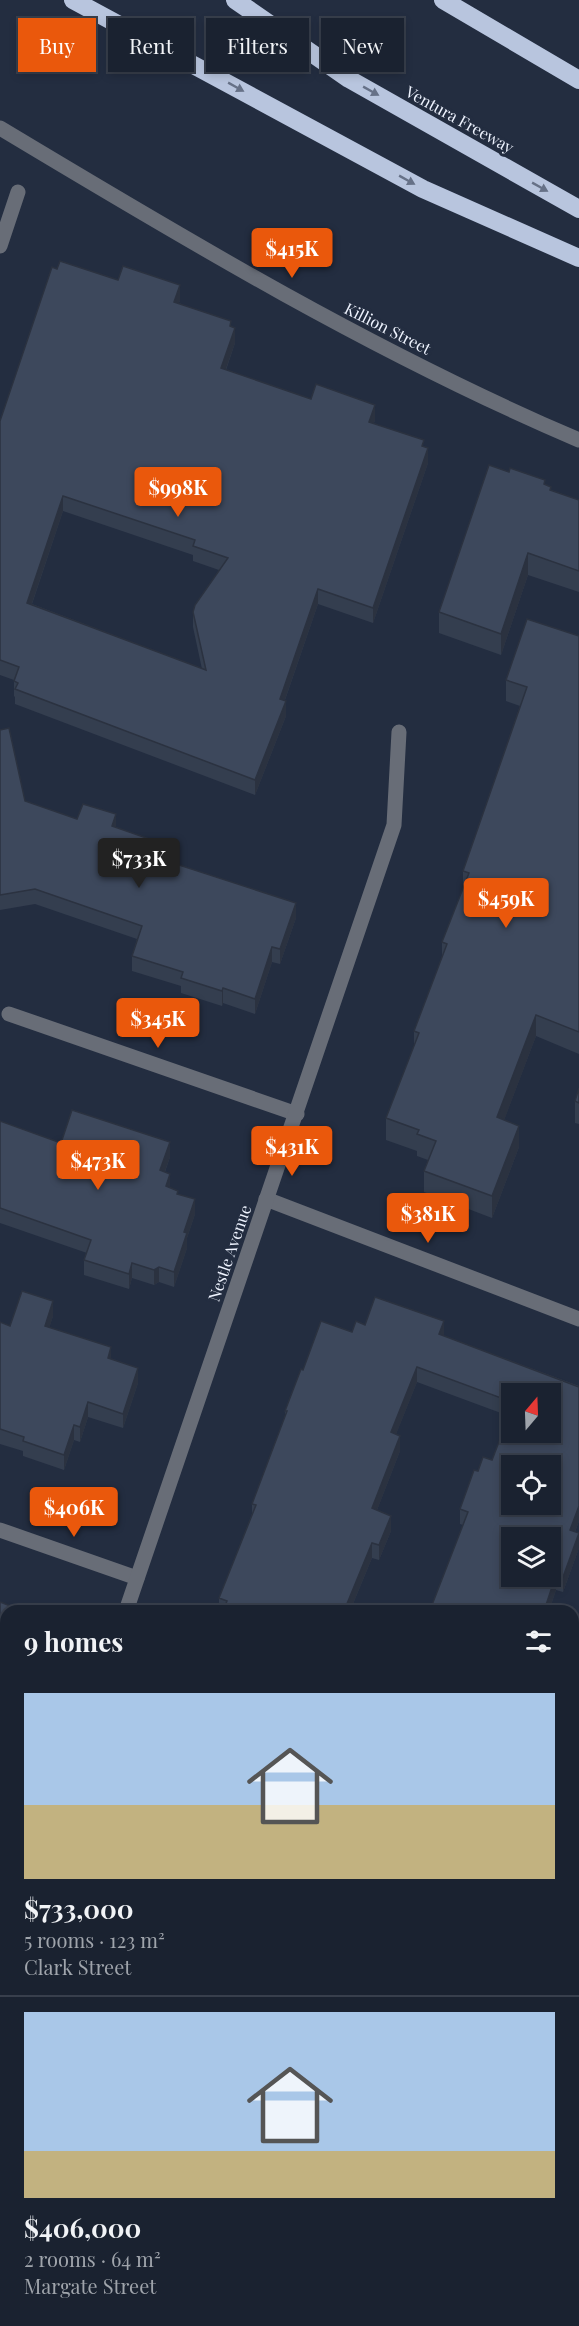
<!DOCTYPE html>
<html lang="en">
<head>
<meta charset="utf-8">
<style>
	:root { --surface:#1a2230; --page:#272f3c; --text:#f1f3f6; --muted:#9fa4ab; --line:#383f4c; --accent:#ea580c }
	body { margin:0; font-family:"Playfair Display",serif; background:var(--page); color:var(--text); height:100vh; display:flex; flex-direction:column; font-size:22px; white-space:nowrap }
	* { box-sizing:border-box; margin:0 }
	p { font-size:20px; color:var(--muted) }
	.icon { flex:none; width:33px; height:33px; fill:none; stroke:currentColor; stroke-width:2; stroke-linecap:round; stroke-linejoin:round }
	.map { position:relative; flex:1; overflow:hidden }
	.panel { position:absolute; left:0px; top:1605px; width:579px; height:722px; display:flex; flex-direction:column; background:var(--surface); border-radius:18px 18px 0 0; box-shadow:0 3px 9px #0003,0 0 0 2px var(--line) }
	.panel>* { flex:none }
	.top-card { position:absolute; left:18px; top:18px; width:543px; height:54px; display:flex; gap:12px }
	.needle { width:39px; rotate:19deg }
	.tools { position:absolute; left:501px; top:1383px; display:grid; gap:12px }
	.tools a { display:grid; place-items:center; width:60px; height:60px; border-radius:0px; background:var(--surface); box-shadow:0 3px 9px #0003,0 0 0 2px var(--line); font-size:30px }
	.price { position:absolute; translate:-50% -51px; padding:0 14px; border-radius:6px; background:var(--accent); color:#fff; font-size:20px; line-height:39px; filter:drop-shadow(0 2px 3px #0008) }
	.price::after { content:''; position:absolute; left:50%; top:36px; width:18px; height:14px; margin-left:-9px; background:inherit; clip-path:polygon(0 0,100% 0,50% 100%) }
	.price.on { background:#222; color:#fff }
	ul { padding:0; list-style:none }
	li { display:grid; align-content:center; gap:12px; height:318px; padding:0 24px }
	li+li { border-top:2px solid var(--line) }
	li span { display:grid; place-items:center; height:186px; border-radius:0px; color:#555 }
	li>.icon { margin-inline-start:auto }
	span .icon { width:108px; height:108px; fill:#fffc; stroke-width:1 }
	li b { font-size:26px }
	h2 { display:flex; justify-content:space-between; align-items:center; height:72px; padding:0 24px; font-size:26px }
	.pill { padding:0 21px; border-radius:0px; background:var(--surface); box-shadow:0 3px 9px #0003,0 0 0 2px var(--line); font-size:21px; line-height:54px }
	.pill.on { background:var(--accent); color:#fff }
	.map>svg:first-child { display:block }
</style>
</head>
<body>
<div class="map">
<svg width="579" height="2326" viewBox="0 0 579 2326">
	<rect width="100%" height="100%" fill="#232d40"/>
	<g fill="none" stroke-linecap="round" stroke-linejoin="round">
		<polyline stroke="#686d77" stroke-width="15" points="0,246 18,192"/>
		<g stroke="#686d77" stroke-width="15">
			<path d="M0,128C188,241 377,354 579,440"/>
			<polyline points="9,1014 297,1114"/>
			<polyline points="266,1199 579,1319"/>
			<polyline points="0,1530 137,1578"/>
			<polyline points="126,1611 394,825 399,732"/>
			<polyline points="573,1868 579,1844"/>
			<polyline points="0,1985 6,1967"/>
			<polyline points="0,2164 6,2167"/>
			<polyline points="411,2320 426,2326"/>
			<polyline points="441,2326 443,2320"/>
		</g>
		<g stroke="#b8c5de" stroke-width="18">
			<polyline points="73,0 423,189 579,258"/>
			<polyline points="235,0 349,79 579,209"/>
			<polyline points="443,0 579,80"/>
		</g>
	</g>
	<g fill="#343e4f" fill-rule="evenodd">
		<path d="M180,300L179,303L231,326L235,343L226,370L311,399L375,420L374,423L424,447L428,463L373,623L318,604L285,700L286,716L255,795L15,704V697L14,696V680L0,675V421ZM63,511L193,555V561L219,570L193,612V627L202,669L32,604Z"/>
		<polygon points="545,485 551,490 579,500 579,592 528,575 501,655 439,633 439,612"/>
		<polygon points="579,636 579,1054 536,1036 504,1120 519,1147 492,1218 424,1192 424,1171 428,1160 417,1156 417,1151 386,1140 386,1118 414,1047 414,1031 442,957 442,942 463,888 463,871 520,706 506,701 506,680"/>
		<polygon points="0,730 25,801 77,819 116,828 177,864 296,918 280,964 272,962 255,1014 223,1003 222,1006 181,993 181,986 132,971 132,956 137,939 35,904 0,910"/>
		<polygon points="579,1089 579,1124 575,1123 575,1101"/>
		<polygon points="0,1121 61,1143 170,1157 165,1172 170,1188 178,1194 195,1214 187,1238 187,1248 174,1287 159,1282 154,1285 132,1278 129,1289 84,1275 84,1260 87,1253 0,1223"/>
		<polygon points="53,1316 49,1328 111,1359 138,1383 123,1428 88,1417 80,1442 74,1440 64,1470 23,1456 23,1451 0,1444 0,1322 10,1326"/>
		<path d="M365,1325L444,1336L579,1386V1521L575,1532L579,1548L563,1592L556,1590L549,1611H432V1605L463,1525L460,1524V1509L478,1471L492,1460L509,1416L417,1382L396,1434L400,1451L377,1510L391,1531L379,1560L372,1558L350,1611H219V1598L252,1514V1504L285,1416V1411L303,1370L352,1332ZM512,1394L550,1432H512Z"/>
		<polygon points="0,1602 13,1611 6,1611 6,1727 0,1724"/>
		<polygon points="579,2145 579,2178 575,2176 575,2156"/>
		<polygon points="573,2220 579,2222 579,2326 573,2320"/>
		<polygon points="6,2320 117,2320 114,2326 0,2326"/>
	</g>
	<g fill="#2b3240">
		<polygon points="180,285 180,300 174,317 174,302"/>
		<polygon points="235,328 235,343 221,383 221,368"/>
		<polygon points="375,405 375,420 369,436 369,422"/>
		<polygon points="428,448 428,463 373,623 373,608"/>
		<polygon points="63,496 63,511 27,618 27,603"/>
		<polygon points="528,553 528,575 501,655 501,634"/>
		<polygon points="318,589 318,604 280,714 280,699"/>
		<polygon points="286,701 286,716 255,795 255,780"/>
		<polygon points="116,814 116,829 112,826"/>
		<polygon points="178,849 178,864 173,863"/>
		<polygon points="296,903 296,918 280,964 280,949"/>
		<polygon points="272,947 272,962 255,1014 255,999"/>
		<polygon points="223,988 223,1003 222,1006 222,991"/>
		<polygon points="536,1015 536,1036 497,1139 497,1117"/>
		<polygon points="519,1126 519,1147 492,1218 492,1196"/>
		<polygon points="170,1142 170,1157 160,1185 160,1170"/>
		<polygon points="170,1174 170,1189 166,1186"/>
		<polygon points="195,1199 195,1214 187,1238 187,1248 174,1287 174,1272 184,1232"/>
		<polygon points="132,1263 132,1278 129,1289 129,1274"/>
		<polygon points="159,1267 159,1282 154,1285 154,1270"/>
		<polygon points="53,1301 53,1316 45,1341 45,1326"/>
		<polygon points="444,1321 444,1336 439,1334"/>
		<polygon points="111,1347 111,1362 108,1358"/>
		<polygon points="417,1367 417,1382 391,1447 391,1432"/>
		<polygon points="138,1368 138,1383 123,1428 123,1414"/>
		<polygon points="88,1402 88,1417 80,1442 80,1427"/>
		<polygon points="74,1425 74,1440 64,1470 64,1455"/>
		<polygon points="400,1436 400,1451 372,1523 372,1508"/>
		<polygon points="579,1506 579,1521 570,1545 570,1530"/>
		<polygon points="391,1516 391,1531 379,1560 379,1545"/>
		<polygon points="579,1533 579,1548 563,1592 563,1577"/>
		<polygon points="372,1543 372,1558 350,1611 344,1611"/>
		<polygon points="556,1575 556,1590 549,1611 544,1611"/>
		<polygon points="6,1626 6,1641 3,1635"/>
		<polygon points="95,2320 98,2320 98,2326 93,2326"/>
		<polygon points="111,2320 117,2320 114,2326 111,2326"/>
	</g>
	<g fill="#3d485c" stroke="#2b3240" stroke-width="1.5" fill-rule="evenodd">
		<path d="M60,261L118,280L123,266L180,285L174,302L231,321L230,326L235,328L221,368L311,399L316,384L375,405L369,422L424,440L422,446L428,448L373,608L318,589L280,699L286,701L255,780L15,689L18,683L14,681L19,667L0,660V421L52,267L57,269ZM63,496L195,540L193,546L228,558L195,605L193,612L206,670L27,603Z"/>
		<polygon points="489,465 509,472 510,468 545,480 544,484 551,487 550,490 579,500 579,571 528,553 501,634 439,612"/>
		<polygon points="527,619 579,636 579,1032 536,1015 497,1117 519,1126 492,1196 424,1171 436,1141 417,1134 419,1130 386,1118 419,1033 414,1031 447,944 442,942 469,873 463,871 527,687 506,680"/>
		<polygon points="9,728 25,801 77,819 83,804 116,814 112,826 178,849 173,863 296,903 280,949 272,947 255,999 223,988 222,991 181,978 183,972 132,956 142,926 35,889 0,895 0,730"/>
		<polygon points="579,1088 579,1103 575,1101"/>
		<polygon points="72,1110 170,1142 160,1170 170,1174 166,1186 178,1191 177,1194 195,1199 184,1232 187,1233 174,1272 159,1267 154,1270 132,1263 129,1274 84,1260 91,1240 0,1208 0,1121 61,1143"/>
		<polygon points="22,1291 53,1301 45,1326 111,1347 108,1358 138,1368 123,1414 88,1402 80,1427 74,1425 64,1455 23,1441 24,1437 0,1429 0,1322 10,1326"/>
		<path d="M375,1297L444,1321L439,1334L579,1387V1506L570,1530L579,1533L563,1577L556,1575L544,1611H434L435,1607L432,1605L468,1512L460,1509L474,1470L478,1471L483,1457L492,1460L512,1408V1432H550V1394H512V1402L417,1367L391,1432L400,1436L372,1508L391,1516L379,1545L372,1543L344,1611H223L227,1601L219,1598L256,1505L252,1504L287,1411H285L301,1369L303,1370L321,1321L352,1332L356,1321L365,1325ZM512,1466H550V1504H512ZM512,1538H550V1576H512Z"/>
		<polygon points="0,1602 13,1607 12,1611 6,1611 6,1626 3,1635 6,1636 6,1712 0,1709"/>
		<polygon points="579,2145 579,2158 575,2156"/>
		<polygon points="573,2220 579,2222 579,2326 554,2326 556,2320 573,2320 573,2281 577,2270 573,2269"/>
		<polygon points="2,2251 6,2253 6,2320 95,2320 93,2326 0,2326 0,2256"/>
		<polygon points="184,2320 287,2320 301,2326 182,2326"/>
		<polygon points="529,2320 530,2320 544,2326 527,2326"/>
	</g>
	<defs><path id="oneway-solid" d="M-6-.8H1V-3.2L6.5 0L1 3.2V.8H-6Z" transform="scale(1.5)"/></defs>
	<g fill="#667187">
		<use href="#oneway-solid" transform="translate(236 87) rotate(29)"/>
		<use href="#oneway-solid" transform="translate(371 91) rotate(29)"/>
		<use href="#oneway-solid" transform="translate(407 180) rotate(29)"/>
		<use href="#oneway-solid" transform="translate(540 187) rotate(29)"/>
	</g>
	<g text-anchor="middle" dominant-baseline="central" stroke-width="6" stroke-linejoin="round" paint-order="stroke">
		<g font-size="16" fill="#eef3fe" stroke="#232d40">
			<text transform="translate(460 119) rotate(29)">Ventura Freeway</text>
			<text transform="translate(388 328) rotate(27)">Killion Street</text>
			<text transform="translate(229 1253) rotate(-71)">Nestle Avenue</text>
		</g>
	</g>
</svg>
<div class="tools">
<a><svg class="needle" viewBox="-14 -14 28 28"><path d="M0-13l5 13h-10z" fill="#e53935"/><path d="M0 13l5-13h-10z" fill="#9fa4ab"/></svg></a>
<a><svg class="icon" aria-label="locate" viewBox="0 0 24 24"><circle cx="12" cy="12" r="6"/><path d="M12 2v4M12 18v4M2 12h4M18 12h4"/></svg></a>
<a><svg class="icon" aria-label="layers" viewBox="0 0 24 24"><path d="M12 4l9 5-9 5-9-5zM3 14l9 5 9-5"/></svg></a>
</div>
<b class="price" style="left:292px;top:279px">$415K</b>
<b class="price" style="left:178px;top:518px">$998K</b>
<b class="price on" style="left:139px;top:889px">$733K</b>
<b class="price" style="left:506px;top:929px">$459K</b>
<b class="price" style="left:158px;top:1049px">$345K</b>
<b class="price" style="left:292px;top:1177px">$431K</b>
<b class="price" style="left:98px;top:1191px">$473K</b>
<b class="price" style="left:428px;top:1244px">$381K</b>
<b class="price" style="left:74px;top:1538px">$406K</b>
<div class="top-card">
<a class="pill on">Buy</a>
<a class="pill">Rent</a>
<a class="pill">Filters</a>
<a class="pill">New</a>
</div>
<section class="panel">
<h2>9 homes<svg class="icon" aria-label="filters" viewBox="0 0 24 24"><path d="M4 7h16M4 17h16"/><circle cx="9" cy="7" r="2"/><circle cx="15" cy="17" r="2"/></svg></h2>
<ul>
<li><span style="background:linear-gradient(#a9c7e8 60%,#c2b280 0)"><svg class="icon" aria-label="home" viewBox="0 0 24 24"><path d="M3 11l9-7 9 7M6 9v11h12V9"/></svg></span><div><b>$733,000</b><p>5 rooms · 123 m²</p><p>Clark Street</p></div></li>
<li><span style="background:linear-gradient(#a9c7e8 75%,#c2b280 0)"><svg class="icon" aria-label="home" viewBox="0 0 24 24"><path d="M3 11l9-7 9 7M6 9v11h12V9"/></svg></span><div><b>$406,000</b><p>2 rooms · 64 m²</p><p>Margate Street</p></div></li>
</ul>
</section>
</div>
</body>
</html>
